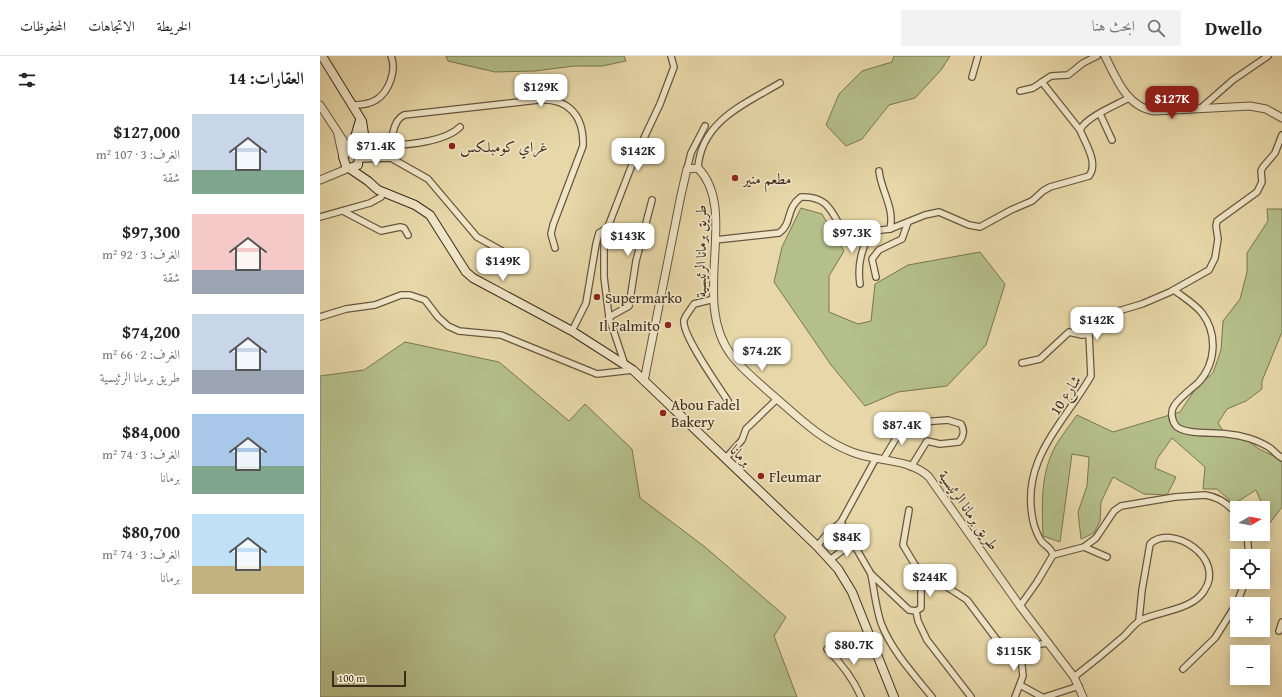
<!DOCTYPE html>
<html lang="ar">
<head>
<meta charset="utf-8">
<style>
	:root { --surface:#fff; --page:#f2f2f2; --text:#222; --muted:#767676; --line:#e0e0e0; --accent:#8f2418 }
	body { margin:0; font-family:"Gentium Book Plus",Amiri,serif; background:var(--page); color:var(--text); direction:rtl; height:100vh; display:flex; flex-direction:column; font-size:15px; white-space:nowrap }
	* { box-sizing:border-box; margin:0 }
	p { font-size:13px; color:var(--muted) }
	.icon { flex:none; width:22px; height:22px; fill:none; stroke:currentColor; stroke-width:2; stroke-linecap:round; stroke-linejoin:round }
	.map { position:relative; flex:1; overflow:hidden; direction:ltr }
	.drawer { display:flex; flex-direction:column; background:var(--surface); width:320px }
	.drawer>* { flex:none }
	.needle { width:26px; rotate:80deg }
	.buttons { position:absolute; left:910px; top:445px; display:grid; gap:8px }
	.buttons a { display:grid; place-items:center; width:40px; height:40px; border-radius:0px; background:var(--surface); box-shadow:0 2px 10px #0003; font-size:20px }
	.scale { position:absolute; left:12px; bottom:10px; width:74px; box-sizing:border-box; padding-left:4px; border:2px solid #3c2c1b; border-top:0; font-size:11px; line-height:14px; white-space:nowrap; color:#3c2c1b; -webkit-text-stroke:3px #f0e6c7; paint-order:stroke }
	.price { position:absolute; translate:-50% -34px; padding:0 9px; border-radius:8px; background:#fff; color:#222; font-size:13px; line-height:26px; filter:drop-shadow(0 1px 2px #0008) }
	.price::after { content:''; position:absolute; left:50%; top:24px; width:12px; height:9px; margin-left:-6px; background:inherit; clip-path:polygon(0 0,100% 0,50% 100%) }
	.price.active { background:var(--accent); color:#fff }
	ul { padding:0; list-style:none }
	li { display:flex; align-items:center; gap:12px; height:100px; padding:0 16px }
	li span { display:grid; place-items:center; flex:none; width:112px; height:80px; border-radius:0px; color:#555 }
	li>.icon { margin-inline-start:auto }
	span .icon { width:48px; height:48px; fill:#fffc; stroke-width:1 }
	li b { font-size:17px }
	h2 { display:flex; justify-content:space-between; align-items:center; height:48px; padding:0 16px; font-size:17px }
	header { display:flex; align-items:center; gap:24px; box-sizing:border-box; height:56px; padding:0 20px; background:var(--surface); border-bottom:1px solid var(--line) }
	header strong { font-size:19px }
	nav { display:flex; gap:22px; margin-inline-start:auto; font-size:14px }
	.search { width:280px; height:36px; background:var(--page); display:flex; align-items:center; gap:10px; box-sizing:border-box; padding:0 14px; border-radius:0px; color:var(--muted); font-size:15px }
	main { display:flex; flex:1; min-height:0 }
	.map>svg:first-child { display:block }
</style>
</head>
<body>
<header>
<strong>Dwello</strong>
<div class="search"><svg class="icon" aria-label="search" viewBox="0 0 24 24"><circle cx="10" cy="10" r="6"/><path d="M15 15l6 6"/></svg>ابحث هنا</div>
<nav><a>الخريطة</a><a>الاتجاهات</a><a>المحفوظات</a></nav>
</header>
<main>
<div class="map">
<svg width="962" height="641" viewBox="0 0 962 641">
	<rect width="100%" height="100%" fill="#e8d8a9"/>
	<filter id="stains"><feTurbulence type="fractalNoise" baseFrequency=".005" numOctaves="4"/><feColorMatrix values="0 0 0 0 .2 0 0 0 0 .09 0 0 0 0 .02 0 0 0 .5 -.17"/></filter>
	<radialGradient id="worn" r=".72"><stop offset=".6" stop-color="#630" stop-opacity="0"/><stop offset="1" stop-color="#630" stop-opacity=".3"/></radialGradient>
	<g fill="#b4bf8a" stroke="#787652">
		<polygon points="126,0 304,0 306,5 282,10 254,10 215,15 175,16 128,5"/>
		<polygon points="574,0 630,0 621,14 595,42 569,49 542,83 526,90 506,69 519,38 542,15 572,6"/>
		<polygon points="481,152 502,158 524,195 509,220 509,256 538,268 551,265 555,228 588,209 660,196 685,228 666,289 627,330 578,336 545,350 511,309 454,226 462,191"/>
		<path d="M947,153H962V276L942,325V333L926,345L907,353L898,367L907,381L919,378L939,393L962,404V451L950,467L936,434L914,448L897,433H883L885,411L852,382L837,403L835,412L856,421L847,439L824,438L793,421L781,446L780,465L774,477L761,483L758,456L767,430L769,401L752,398L740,486L723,480C722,448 720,418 736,389C742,379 750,369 757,359L793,376L860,356L876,332L893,317L901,294L903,265L920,243L927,216V197L948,165Z"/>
		<polygon points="85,286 179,306 249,365 265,348 312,393 320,442 385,491 466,561 454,580 477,641 0,641 0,320 44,314"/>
	</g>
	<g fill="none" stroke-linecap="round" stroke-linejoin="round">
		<defs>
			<g id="minor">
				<polyline points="652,21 658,0"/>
				<polyline points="722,26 760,74"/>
				<polyline points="700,35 713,32 731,20 748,19 763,7 777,0"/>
				<path d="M34,49C41,49 49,48 56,44C69,36 77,14 71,0"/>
				<polyline points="881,52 913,24 948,0"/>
				<polyline points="780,58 792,84"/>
				<path d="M71,89C90,89 126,85 140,71"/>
				<path d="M71,102C71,89 71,65 84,59L218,44C249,42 264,60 263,90L233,169L231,178L235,192"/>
				<polyline points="40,103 71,102 108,123 157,181 193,201"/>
				<path d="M378,112C381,65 425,48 460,27"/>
				<polyline points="367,113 371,97 385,70"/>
				<path d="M559,115C561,135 575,152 570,173"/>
				<polyline points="23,155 61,175 80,171 84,172 88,179"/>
				<polyline points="0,161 50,147 61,141 63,137"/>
				<path d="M395,184L459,177C473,167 465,153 481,141C508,140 511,155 523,175L526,178L570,173L605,159L619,156L649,169L660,171L691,154L712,145L723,135L730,131L769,120C779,107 765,87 760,74C766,61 796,49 809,42"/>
				<polyline points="556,221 552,203 559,194 582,183 588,166"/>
				<path d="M540,228C537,207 542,192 552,174"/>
				<path d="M854,234C863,241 875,248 882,257C898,278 896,308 878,327C870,334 859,342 854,350C850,356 852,365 856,370C865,379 894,376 907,378C921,379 938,384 950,392C954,395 957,399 962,402"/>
				<path d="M394,243L374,248C371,253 366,258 364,264C361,278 399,331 408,345"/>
				<polyline points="0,261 26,253 55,249 81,239 90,239 105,244 118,261 128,270 139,275 181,279 277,318 313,314"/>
				<polyline points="289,261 309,250 316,205 332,144"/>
				<polyline points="252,275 266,247 276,188 279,177 286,173"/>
				<polyline points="702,307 720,303 749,276 762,279 769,278"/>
				<polyline points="305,309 289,261 284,221 284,181 315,101 340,48 354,11 351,0"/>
				<polyline points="405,403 422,384 426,373 457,343"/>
				<path d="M563,404L587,364L592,363L601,366L628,364L641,368C645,375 644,380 639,386L620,388L607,385L591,411"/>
				<polyline points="589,454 583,489 595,509 604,519"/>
				<path d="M521,466L551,518L589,554L596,555L601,552V524L604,519L607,518L647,544L677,584C694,593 711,589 729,587"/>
				<polyline points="927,478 929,500"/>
				<polyline points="497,490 508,477 521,466 556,402"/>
				<polyline points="764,491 787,501"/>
				<path d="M733,499L764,491L776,482L794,455L801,450L855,441L885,439C898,441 909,448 917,459"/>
				<polyline points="510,504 532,487"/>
				<path d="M551,518C554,534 556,552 561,567C571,594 594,619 612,641"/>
				<path d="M700,550L717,526L733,499C732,493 726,490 722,486C718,481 716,475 714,469C698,406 742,370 771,320L769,278L775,267L788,258L822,248L850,236L889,214L895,202L898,183L896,170L897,165L937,136L942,126L941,115L943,111L955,97L962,79"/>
				<polyline points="596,555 598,565 607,584 651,641"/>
				<polyline points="959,575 962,566"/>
				<path d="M507,593C522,608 533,622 541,641"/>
				<polyline points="863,613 895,582 917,547 925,526"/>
				<path d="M754,621C771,608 788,594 804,580C809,575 815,567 821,564C840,555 872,554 884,535C907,502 851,467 830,488L822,534L819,564"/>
				<polyline points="700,629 722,641"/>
				<polyline points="695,641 703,620 700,590"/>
				<polyline points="725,641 759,630"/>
			</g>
			<g id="tertiary">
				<path d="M785,0C796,22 807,52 835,55L930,50L946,53L962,62"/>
				<polyline points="0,49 30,95"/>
				<polyline points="18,79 23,101"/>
				<polyline points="0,124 29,112"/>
				<path d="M324,325L361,139L367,113L378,112C420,155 369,245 412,300C422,313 437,325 449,336C475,358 500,384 532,396C556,406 590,402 609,421L700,550L754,621L763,641"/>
			</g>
			<g id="secondary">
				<polyline points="2,0 42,65 44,78 39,100"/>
				<polyline points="31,95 40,64"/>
				<polyline points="30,112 38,109 39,100 34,95 26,97 23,101 26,110 48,125 58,134 95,149 110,159 146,216 153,222 252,275 313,314 497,490 518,513 532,536 574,641"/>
			</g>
		</defs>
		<use href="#minor" stroke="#67573e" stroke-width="8"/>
		<use href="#tertiary" stroke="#67573e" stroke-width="9"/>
		<use href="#secondary" stroke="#3c2c1b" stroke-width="10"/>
		<use href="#minor" stroke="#f0e6c7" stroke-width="5.5"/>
		<use href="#tertiary" stroke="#f0e6c7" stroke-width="7"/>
		<use href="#secondary" stroke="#f0e6c7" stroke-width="8"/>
	</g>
	<g fill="#8f2418" stroke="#f0e6c7" stroke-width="1.5">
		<circle cx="132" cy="90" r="4"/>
		<circle cx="415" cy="122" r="4"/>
		<circle cx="277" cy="241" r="4"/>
		<circle cx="348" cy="269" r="4"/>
		<circle cx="343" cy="357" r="4"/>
		<circle cx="441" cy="420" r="4"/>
	</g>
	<g text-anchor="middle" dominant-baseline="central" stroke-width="3.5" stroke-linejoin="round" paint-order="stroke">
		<g font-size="15" fill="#3c2c1b" stroke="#f0e6c7" text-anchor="start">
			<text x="140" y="90">غراي كومبلكس</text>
			<text x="423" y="122">مطعم منير</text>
			<text x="285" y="241">Supermarko</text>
			<text x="340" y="269" text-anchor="end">Il Palmito</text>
			<text x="351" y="348">Abou Fadel<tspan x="351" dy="17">Bakery</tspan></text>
			<text x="449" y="420">Fleumar</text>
		</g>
		<g font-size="15" fill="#3c2c1b" stroke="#f0e6c7">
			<text transform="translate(380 195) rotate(-90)">طريق برمانا الرئيسية</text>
			<text transform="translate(745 339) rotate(-57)">شارع 10</text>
			<text transform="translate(421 399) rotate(44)">برمانا</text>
			<text transform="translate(649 454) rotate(55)">طريق برمانا الرئيسية</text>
		</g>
	</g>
	<rect width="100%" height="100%" filter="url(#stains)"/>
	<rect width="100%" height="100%" fill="url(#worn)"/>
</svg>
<div class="buttons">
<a><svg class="needle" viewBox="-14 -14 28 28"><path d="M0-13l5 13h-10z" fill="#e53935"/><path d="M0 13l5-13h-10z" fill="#767676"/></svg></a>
<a><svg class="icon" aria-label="locate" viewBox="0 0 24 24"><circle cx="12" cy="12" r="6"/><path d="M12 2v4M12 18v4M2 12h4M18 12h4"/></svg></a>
<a>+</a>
<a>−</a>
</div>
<div class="scale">100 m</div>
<b class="price" style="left:221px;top:52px">$129K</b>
<b class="price active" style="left:852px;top:64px">$127K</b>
<b class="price" style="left:56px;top:111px">$71.4K</b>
<b class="price" style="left:318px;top:116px">$142K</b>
<b class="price" style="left:532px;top:198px">$97.3K</b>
<b class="price" style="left:308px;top:201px">$143K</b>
<b class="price" style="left:183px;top:226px">$149K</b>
<b class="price" style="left:777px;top:285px">$142K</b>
<b class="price" style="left:442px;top:316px">$74.2K</b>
<b class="price" style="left:582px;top:390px">$87.4K</b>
<b class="price" style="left:527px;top:502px">$84K</b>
<b class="price" style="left:610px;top:542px">$244K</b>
<b class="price" style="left:534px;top:610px">$80.7K</b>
<b class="price" style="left:694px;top:616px">$115K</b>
</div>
<section class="drawer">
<h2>العقارات: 14<svg class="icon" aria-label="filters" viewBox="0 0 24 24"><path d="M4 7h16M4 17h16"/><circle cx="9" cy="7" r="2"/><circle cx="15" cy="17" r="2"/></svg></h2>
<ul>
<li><span style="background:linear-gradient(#c9d6e8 70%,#7fa58c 0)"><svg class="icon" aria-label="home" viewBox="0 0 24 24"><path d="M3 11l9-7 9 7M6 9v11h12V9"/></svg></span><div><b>$127,000</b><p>الغرف: 3 · 107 m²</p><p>شقة</p></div></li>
<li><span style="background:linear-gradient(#f6c9c9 70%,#9aa5b1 0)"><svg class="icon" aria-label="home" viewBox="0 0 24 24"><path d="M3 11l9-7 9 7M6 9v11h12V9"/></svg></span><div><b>$97,300</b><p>الغرف: 3 · 92 m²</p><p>شقة</p></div></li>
<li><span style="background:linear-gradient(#c9d6e8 70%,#9aa5b1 0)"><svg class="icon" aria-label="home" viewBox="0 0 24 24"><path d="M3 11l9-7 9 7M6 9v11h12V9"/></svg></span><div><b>$74,200</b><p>الغرف: 2 · 66 m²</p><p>طريق برمانا الرئيسية</p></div></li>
<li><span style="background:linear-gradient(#a9c7e8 65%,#7fa58c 0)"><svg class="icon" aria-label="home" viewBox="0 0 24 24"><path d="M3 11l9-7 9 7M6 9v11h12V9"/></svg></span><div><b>$84,000</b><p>الغرف: 3 · 74 m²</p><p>برمانا</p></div></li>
<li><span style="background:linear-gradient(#bfe0f5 65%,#c2b280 0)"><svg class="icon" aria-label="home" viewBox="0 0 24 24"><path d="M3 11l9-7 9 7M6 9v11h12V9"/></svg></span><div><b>$80,700</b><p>الغرف: 3 · 74 m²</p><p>برمانا</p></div></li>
</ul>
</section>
</main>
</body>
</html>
